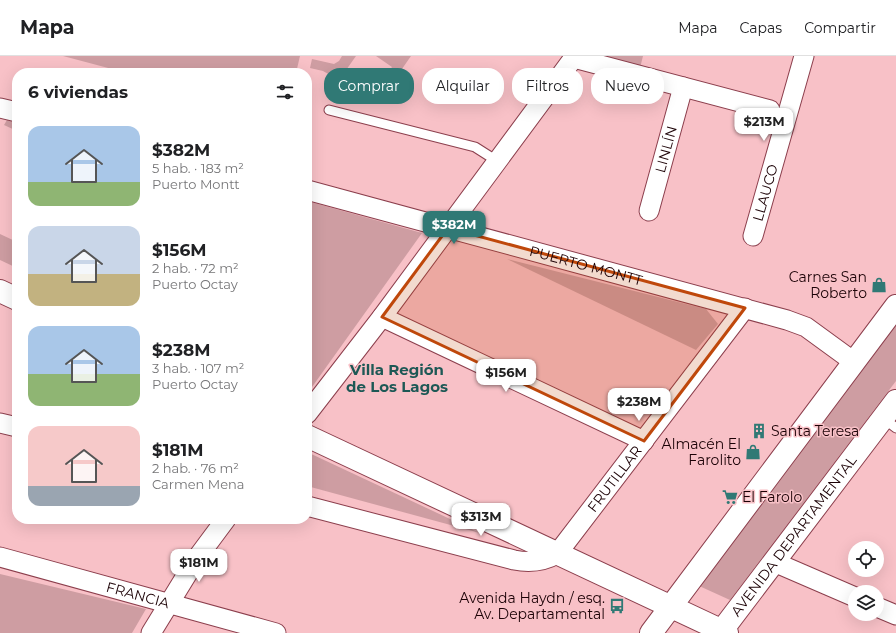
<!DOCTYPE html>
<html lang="es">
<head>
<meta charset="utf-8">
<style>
	:root { --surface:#fff; --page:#f6f6f6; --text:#202124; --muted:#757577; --line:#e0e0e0; --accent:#307975 }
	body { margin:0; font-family:Montserrat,sans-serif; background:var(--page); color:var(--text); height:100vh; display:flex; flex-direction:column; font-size:15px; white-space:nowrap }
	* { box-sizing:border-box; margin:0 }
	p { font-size:13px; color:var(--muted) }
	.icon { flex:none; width:22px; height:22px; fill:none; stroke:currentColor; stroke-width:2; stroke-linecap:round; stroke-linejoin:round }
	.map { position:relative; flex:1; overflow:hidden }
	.panel { position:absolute; left:12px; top:12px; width:300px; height:456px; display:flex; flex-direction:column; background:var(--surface); border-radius:16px; box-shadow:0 4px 16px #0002 }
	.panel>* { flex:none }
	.guide { position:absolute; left:324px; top:12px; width:380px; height:36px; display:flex; gap:8px }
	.tools { position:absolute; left:848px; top:485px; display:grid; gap:8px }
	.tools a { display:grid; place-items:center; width:36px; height:36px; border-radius:50%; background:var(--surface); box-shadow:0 4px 16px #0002; font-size:20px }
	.price { position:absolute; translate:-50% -34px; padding:0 9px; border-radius:8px; background:#fff; color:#222; font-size:13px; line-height:26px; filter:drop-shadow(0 1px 2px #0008) }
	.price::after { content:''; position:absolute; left:50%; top:24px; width:12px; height:9px; margin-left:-6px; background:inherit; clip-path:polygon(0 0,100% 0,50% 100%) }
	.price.current { background:var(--accent); color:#fff }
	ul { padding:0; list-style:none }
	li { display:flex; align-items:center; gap:12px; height:100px; padding:0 16px }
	li span { display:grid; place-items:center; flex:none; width:112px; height:80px; border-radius:12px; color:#555 }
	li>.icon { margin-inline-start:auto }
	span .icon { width:48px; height:48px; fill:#fffc; stroke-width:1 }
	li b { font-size:17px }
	h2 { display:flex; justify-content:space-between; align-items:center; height:48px; padding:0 16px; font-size:17px }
	.pill { padding:0 14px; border-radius:16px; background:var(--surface); box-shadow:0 4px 16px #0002; font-size:14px; line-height:36px }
	.pill.current { background:var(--accent); color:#fff }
	header { display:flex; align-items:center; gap:24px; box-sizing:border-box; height:56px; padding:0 20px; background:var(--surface); border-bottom:1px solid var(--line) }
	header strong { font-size:19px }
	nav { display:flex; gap:22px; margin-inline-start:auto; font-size:14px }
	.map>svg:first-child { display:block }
</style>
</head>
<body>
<header>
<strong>Mapa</strong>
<nav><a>Mapa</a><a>Capas</a><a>Compartir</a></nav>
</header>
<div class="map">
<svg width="896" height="577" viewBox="0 0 896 577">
	<rect width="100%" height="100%" fill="#f8c1c7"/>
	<g fill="#ce9da2">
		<polygon points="63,0 300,0 296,17 127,17"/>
		<polygon points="342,0 356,0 339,24 323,15 310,12 312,3 334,8 339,5"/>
		<polygon points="376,0 411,0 388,33 380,28 392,11"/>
		<polygon points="603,0 643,0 640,12"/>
		<polygon points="7,64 17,67 17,75 4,69"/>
		<polygon points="307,145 422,177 307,338"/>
		<polygon points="0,178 17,186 17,212 0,204"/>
		<polygon points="507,203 706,253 718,268 696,294"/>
		<polygon points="896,264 896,325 730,544 697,529"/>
		<polygon points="307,396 480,477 307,430"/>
		<polygon points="0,518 146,553 132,577 0,577"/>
	</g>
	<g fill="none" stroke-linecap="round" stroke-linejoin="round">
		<defs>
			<g id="lane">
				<polyline points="329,54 475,91 497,105"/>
				<polyline points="883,362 896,372"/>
			</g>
			<g id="street">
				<polyline points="574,2 770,54"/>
				<polyline points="0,52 17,56"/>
				<path id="s1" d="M307,134L787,264L806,271L854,306"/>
				<path id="s2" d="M649,155L683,31"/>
				<path id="s3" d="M753,180L804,0"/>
				<polyline points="382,261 644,385"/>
				<polyline points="307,358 382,261 575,0"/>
				<polyline points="0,367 17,371"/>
				<path id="s4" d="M307,450L514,504C529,507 543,506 557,498L745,252"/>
				<path id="s5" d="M0,501L276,577"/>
				<polyline points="774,506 855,541"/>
				<polyline points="877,551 896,559"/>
				<polyline points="151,577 197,502 226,463"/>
			</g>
			<g id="secondary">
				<polyline points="0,235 17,243"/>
				<polyline points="307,380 727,577"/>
			</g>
			<g id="primary">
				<polyline points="651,577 896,250"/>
				<path id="s6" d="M720,577L896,345"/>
			</g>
		</defs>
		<use href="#lane" stroke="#8c3f4d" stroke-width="11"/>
		<use href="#street" stroke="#8c3f4d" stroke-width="21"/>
		<use href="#secondary" stroke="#8c3f4d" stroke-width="24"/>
		<use href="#primary" stroke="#8c3f4d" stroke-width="24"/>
		<use href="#lane" stroke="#fff" stroke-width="9"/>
		<use href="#street" stroke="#fff" stroke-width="19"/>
		<use href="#secondary" stroke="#fff" stroke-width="22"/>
		<use href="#primary" stroke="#fff" stroke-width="22"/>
	</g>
	<path fill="#bf480b" fill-opacity="0.2" stroke="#bf480b" stroke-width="3" stroke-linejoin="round" d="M448,172L745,252L644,385L382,261Z"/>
	<defs>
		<symbol id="shop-bare" viewBox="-9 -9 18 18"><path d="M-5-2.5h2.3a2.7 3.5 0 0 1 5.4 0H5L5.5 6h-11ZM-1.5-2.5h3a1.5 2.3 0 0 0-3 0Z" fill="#307975" stroke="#f8c1c7" stroke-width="2.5" paint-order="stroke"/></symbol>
		<symbol id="building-bare" viewBox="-9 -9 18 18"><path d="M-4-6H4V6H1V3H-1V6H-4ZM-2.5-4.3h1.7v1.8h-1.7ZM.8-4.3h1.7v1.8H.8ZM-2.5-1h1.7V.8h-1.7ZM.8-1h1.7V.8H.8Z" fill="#307975" stroke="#f8c1c7" stroke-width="2.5" paint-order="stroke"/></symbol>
		<symbol id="supermarket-bare" viewBox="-9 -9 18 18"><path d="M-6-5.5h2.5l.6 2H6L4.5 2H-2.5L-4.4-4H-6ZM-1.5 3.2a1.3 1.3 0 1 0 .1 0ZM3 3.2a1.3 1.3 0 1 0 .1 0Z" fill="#307975" stroke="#f8c1c7" stroke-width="2.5" paint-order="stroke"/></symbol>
		<symbol id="bus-bare" viewBox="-9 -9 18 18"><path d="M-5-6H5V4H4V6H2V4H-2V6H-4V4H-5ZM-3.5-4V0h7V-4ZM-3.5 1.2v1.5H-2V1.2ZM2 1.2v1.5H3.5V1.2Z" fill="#307975" stroke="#f8c1c7" stroke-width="2.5" paint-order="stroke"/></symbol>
	</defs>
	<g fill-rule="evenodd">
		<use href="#shop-bare" x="868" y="218" width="22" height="22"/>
		<use href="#building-bare" x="748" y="364" width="22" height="22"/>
		<use href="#shop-bare" x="742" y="385" width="22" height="22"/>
		<use href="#supermarket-bare" x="719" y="430" width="22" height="22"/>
		<use href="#bus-bare" x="606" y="539" width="22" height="22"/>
	</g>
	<g text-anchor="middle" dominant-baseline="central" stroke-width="3" stroke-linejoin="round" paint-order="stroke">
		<g font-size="14" fill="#1c0206" stroke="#f8c1c7">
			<text stroke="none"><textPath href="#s2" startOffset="64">LINLÍN</textPath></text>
			<text stroke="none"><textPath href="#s3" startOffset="45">LLAUCO</textPath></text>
			<text stroke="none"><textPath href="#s1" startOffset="289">PUERTO MONTT</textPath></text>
			<text stroke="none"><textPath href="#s4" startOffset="353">FRUTILLAR</textPath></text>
			<text stroke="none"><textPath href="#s6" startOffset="122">AVENIDA DEPARTAMENTAL</textPath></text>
			<text stroke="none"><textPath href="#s5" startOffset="143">FRANCIA</textPath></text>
		</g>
		<g font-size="14" fill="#1c0206" stroke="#f8c1c7" text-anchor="end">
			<text x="867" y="221">Carnes San<tspan x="867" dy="16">Roberto</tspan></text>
			<text x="771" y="375" text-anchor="start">Santa Teresa</text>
			<text x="741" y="388">Almacén El<tspan x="741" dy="16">Farolito</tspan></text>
			<text x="742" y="441" text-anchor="start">El Farolo</text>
			<text x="605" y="542">Avenida Haydn / esq.<tspan x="605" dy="16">Av. Departamental</tspan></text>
		</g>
		<g font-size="15" font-weight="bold" fill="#1d5855" stroke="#f8c1c7">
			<text x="397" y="313">Villa Región<tspan x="397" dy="17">de Los Lagos</tspan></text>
		</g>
	</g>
</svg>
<div class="tools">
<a><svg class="icon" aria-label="locate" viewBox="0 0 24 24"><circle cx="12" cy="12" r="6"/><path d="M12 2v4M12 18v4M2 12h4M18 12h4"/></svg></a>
<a><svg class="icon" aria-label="layers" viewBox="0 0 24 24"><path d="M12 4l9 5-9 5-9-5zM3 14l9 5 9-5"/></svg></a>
</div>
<b class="price" style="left:764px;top:86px">$213M</b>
<b class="price current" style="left:454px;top:189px">$382M</b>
<b class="price" style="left:506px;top:337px">$156M</b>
<b class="price" style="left:639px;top:366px">$238M</b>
<b class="price" style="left:481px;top:481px">$313M</b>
<b class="price" style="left:199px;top:527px">$181M</b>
<div class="guide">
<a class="pill current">Comprar</a>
<a class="pill">Alquilar</a>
<a class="pill">Filtros</a>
<a class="pill">Nuevo</a>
</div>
<section class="panel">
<h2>6 viviendas<svg class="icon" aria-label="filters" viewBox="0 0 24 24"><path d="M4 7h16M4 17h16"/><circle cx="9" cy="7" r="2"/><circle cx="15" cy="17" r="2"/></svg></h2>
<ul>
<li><span style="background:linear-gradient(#a9c7e8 70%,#8fb573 0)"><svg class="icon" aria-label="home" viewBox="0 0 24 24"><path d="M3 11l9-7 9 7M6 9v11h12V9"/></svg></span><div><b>$382M</b><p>5 hab. · 183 m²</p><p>Puerto Montt</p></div></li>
<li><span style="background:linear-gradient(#c9d6e8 60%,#c2b280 0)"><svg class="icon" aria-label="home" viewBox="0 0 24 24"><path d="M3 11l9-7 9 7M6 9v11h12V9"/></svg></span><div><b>$156M</b><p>2 hab. · 72 m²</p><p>Puerto Octay</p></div></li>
<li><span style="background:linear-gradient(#a9c7e8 60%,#8fb573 0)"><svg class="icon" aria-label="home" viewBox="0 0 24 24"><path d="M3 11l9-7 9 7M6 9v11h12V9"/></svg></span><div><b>$238M</b><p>3 hab. · 107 m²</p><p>Puerto Octay</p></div></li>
<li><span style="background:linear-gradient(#f6c9c9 75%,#9aa5b1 0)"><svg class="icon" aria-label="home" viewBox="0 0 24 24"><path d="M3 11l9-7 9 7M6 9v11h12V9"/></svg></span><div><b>$181M</b><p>2 hab. · 76 m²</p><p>Carmen Mena</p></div></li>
</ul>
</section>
</div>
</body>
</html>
